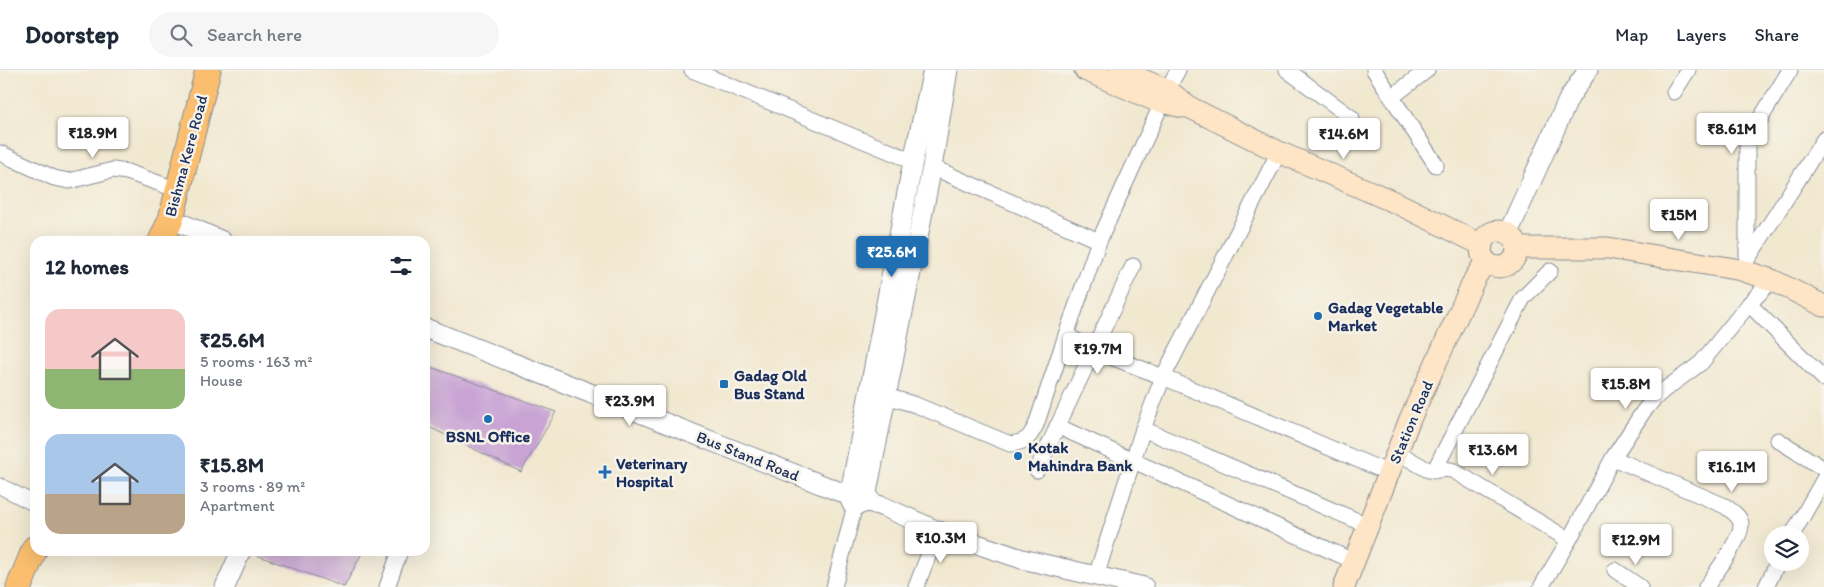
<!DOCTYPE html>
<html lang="en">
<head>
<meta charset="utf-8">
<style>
	:root { --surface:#fff; --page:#f6f6f7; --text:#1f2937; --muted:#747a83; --line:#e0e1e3; --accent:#1f6fb2 }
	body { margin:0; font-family:Itim,sans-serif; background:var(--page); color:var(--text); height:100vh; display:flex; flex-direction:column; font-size:19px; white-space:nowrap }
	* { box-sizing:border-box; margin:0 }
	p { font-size:16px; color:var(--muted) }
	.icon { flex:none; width:28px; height:28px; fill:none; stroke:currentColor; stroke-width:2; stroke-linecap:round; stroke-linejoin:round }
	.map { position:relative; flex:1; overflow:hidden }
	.panel { position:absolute; left:30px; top:166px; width:400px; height:320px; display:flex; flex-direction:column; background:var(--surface); border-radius:15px; box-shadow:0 5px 20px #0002 }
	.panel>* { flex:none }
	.controls { position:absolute; left:1764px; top:456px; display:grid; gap:10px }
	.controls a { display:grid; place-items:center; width:45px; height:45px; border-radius:50%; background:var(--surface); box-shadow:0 5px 20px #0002; font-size:25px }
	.price { position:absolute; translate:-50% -42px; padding:0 11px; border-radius:5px; background:#fff; color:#222; font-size:16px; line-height:32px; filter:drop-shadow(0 1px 2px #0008) }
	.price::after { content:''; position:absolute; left:50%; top:30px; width:15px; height:11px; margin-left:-8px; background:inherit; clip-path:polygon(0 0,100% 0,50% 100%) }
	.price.on { background:var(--accent); color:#fff }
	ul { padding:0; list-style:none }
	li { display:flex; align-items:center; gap:15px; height:125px; padding:0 15px }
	li span { display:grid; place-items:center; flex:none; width:140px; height:100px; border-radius:15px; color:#555 }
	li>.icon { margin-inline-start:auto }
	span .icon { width:60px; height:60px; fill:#fffc; stroke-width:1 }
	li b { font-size:21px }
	h2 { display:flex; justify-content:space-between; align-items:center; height:60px; padding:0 15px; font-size:21px }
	header { display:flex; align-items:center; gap:30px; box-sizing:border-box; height:70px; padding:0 25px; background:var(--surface); border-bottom:1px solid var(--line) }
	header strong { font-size:24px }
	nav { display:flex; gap:28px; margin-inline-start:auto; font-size:18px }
	.search { width:350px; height:45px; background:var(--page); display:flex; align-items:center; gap:12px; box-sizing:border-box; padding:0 18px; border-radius:28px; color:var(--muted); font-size:19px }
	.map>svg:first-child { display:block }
</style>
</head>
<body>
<header>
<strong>Doorstep</strong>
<div class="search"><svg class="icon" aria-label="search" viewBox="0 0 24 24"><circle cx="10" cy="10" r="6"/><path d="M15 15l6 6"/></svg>Search here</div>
<nav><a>Map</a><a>Layers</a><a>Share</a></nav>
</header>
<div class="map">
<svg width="1824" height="517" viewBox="0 0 1824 517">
	<rect width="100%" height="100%" fill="#f7f3e8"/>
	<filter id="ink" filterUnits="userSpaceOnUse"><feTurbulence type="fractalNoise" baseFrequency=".02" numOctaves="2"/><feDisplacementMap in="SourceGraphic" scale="10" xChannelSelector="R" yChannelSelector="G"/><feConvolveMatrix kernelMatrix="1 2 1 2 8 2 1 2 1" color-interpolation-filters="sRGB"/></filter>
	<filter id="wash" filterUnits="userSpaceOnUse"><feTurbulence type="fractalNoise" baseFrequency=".0096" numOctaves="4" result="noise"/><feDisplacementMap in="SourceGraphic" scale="20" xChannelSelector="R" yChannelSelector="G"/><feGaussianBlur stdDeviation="1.12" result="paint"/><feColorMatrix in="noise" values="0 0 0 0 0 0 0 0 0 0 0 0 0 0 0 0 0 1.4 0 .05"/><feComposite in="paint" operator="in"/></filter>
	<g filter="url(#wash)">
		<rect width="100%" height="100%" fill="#f1e8d0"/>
		<g id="blocks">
			<g fill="#c8a3d4">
				<polygon points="425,295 556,342 521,402 425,355"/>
				<polygon points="245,481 359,481 362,483 344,517"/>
			</g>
		</g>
	</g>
	<g filter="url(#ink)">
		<use href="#blocks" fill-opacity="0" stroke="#868c97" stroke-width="1"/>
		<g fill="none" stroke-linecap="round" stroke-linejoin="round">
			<defs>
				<g id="minor">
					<polyline points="692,0 913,91"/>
					<polyline points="1287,0 1352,48"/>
					<polyline points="1374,0 1436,95"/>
					<polyline points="1167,20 1178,0"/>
					<polyline points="1674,22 1688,0"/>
					<polyline points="1392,27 1427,0"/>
					<polyline points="0,83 54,108 69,111 113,100 127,102 178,120"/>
					<polyline points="1099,171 1162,33"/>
					<polyline points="1747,190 1747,79 1748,69 1790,0"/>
					<polyline points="1747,190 1824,69"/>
					<polyline points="1749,234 1824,309"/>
					<polyline points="1066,265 1093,280 1163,307 1389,403"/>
					<path d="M886,326L916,335L1010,374C1026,372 1029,369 1036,355L1066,265L1099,171L932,97"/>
					<polyline points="1057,356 1353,491"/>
					<polyline points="1143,359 1367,455"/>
					<polyline points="1778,370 1824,399"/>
					<path d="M1397,382L1428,400C1438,402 1444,397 1454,401L1569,470"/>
					<path d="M1613,388L1725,436C1731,441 1740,445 1741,454C1742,468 1715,504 1706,517"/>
					<polyline points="1037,400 1133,196"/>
					<polyline points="1434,401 1523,228 1550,201"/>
					<polyline points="0,416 35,434"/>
					<polyline points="1792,465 1824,409"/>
					<polyline points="1615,500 1640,517"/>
					<polyline points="1096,506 1143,359 1163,307 1279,82"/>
					<polyline points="387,517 400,481"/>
					<polyline points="834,517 855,435"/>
					<polyline points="916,517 938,461"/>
					<polyline points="1541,517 1569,470 1613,388 1643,342 1653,330 1664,320 1701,293 1749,234 1772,210"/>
					<polyline points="1766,517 1778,492"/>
				</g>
				<g id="tertiary">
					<polyline points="171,149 222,171"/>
					<polyline points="1508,163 1569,28 1588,0"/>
					<polyline points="425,258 848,425"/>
					<polyline points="851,418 855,416 864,418 868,425 864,433 858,435 852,434 848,425 851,418 913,91 933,0"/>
					<polyline points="867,422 932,97 948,0"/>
					<polyline points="866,431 884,437 938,461 1022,489 1144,517"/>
					<polyline points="225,517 241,481"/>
				</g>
				<g id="secondary">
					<polyline points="1085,0 1154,30 1183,37"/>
					<polyline points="1119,0 1167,20 1191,38 1279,82 1403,136 1482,175"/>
					<circle cx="1499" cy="179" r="18"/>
					<polyline points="1517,178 1608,178 1741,200 1772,210 1824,236"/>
					<polyline points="1344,517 1410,349 1475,208 1486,191"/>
				</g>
				<g id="primary">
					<polyline points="161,171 171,149 208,0"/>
					<polyline points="19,517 35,478"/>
				</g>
			</defs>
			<use href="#minor" stroke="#868c97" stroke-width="17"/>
			<use href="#tertiary" stroke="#868c97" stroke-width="21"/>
			<use href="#secondary" stroke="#868c97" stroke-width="23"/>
			<use href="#primary" stroke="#868c97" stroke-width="27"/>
			<use href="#minor" stroke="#fff" stroke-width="15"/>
			<use href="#tertiary" stroke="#fff" stroke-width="19"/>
			<use href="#secondary" stroke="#fde5c5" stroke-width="21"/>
			<use href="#primary" stroke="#fabe6e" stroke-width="25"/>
		</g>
	</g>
	<g fill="#1f6fb2" stroke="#f7f3e8" stroke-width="2">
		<circle cx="1318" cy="246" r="5"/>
		<rect x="719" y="309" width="10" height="10" rx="2.5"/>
		<circle cx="488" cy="349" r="5"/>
		<circle cx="1018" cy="386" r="5"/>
		<path d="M602.5 394.5h5v5h5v5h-5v5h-5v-5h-5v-5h5z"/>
	</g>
	<g text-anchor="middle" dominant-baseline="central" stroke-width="5" stroke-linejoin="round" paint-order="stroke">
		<g font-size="16" fill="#1b2f5e" stroke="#f7f3e8">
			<text transform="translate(186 86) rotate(-75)">Bishma Kere Road</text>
			<text transform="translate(1411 352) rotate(-67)">Station Road</text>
			<text transform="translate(748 386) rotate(22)">Bus Stand Road</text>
		</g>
		<g font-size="16" font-weight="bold" fill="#1b2f5e" stroke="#f7f3e8" text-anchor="start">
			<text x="1328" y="237">Gadag Vegetable<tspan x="1328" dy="18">Market</tspan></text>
			<text x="734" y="305">Gadag Old<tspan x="734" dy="18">Bus Stand</tspan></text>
			<text x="488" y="366" text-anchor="middle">BSNL Office</text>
			<text x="1028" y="377">Kotak<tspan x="1028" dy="18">Mahindra Bank</tspan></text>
			<text x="616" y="393">Veterinary<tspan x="616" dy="18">Hospital</tspan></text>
		</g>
	</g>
</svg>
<div class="controls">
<a><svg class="icon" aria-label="layers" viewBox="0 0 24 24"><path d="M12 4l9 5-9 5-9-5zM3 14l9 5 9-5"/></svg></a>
</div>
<b class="price" style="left:1732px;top:85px">₹8.61M</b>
<b class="price" style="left:93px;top:89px">₹18.9M</b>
<b class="price" style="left:1344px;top:90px">₹14.6M</b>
<b class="price" style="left:1679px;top:171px">₹15M</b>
<b class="price on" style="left:892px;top:208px">₹25.6M</b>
<b class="price" style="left:1098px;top:305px">₹19.7M</b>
<b class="price" style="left:1626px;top:340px">₹15.8M</b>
<b class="price" style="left:630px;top:357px">₹23.9M</b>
<b class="price" style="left:1493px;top:406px">₹13.6M</b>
<b class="price" style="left:1732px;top:423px">₹16.1M</b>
<b class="price" style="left:941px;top:494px">₹10.3M</b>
<b class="price" style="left:1636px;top:496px">₹12.9M</b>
<section class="panel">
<h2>12 homes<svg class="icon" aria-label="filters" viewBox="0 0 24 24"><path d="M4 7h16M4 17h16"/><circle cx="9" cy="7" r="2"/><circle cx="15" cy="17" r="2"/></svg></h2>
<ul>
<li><span style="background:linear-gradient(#f6c9c9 60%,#8fb573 0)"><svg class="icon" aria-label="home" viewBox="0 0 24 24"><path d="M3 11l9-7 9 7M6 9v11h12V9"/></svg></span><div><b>₹25.6M</b><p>5 rooms · 163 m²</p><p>House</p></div></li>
<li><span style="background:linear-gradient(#a9c7e8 60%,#b9a48a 0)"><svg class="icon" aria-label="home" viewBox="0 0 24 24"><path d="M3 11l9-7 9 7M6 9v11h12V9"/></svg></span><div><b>₹15.8M</b><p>3 rooms · 89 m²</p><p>Apartment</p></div></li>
</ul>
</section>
</div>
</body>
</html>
